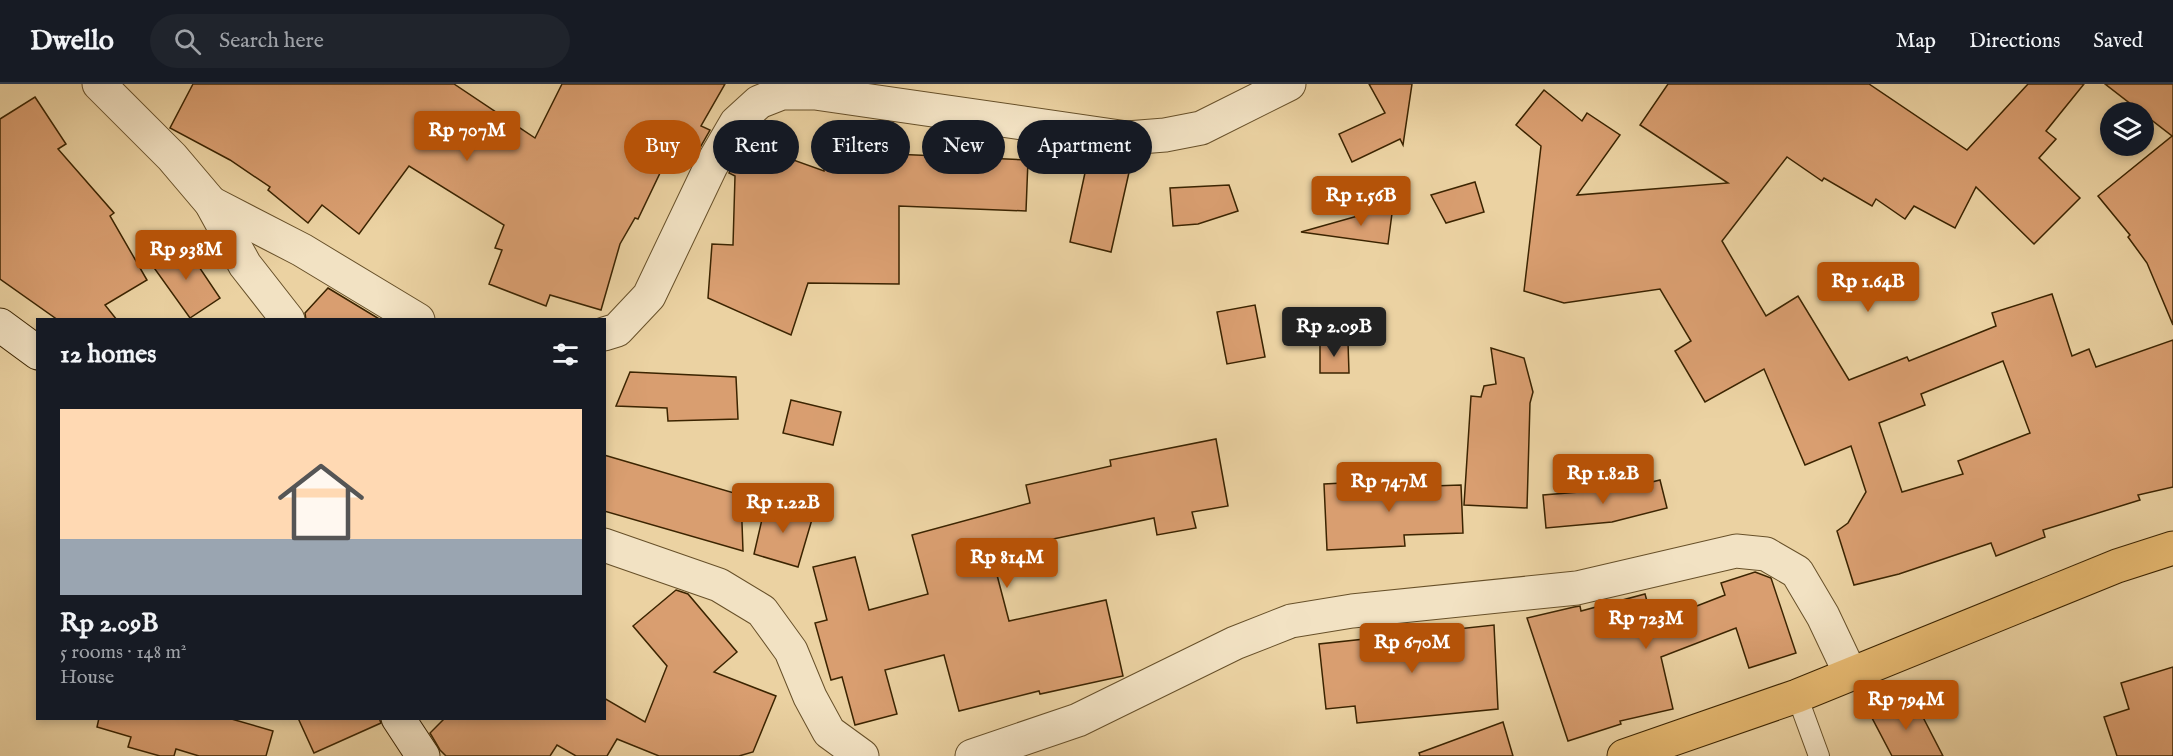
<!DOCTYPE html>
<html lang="en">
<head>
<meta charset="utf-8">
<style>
	:root { --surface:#171b24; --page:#20242c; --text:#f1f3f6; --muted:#9ea1a6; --line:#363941; --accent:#b45309 }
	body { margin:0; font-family:"IM FELL English",serif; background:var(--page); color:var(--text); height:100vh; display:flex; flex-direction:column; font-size:22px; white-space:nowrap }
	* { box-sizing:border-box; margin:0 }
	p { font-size:20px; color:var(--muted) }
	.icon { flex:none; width:33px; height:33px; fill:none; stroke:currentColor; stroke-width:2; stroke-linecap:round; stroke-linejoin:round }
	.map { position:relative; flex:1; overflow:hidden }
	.panel { position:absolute; left:36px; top:234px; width:570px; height:402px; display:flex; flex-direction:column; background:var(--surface); border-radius:0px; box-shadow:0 3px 9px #0003 }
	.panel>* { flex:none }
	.guide { position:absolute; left:624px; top:36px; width:570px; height:54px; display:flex; gap:12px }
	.tools { position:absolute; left:2100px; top:18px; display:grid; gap:12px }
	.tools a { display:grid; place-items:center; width:54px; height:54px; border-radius:50%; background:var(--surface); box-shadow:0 3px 9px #0003; font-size:30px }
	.price { position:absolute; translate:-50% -51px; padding:0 14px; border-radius:6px; background:var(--accent); color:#fff; font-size:20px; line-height:39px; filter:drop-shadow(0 2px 3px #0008) }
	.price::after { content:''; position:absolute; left:50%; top:36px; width:18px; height:14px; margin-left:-9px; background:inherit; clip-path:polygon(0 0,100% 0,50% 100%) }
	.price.selected { background:#222; color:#fff }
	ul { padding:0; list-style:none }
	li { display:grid; align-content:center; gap:12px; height:318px; padding:0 24px }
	li span { display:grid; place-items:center; height:186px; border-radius:0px; color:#555 }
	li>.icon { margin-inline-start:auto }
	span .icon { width:108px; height:108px; fill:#fffc; stroke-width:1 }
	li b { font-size:26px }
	h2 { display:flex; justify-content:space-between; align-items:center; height:72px; padding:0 24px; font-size:26px }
	.pill { padding:0 21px; border-radius:27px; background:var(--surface); box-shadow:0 3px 9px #0003; font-size:21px; line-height:54px }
	.pill.selected { background:var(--accent); color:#fff }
	header { display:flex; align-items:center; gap:36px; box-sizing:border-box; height:84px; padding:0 30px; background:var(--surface); border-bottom:2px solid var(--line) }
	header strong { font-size:28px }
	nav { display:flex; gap:33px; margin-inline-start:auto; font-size:21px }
	.search { width:420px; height:54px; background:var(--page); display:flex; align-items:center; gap:15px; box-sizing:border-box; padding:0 21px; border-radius:33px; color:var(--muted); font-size:22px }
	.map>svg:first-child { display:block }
</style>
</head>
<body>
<header>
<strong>Dwello</strong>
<div class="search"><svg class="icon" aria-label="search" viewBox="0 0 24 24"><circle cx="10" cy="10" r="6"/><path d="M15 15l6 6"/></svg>Search here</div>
<nav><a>Map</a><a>Directions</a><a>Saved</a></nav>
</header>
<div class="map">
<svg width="2173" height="672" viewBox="0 0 2173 672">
	<rect width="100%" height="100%" fill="#ebd2a2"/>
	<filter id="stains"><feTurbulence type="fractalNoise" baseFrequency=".00333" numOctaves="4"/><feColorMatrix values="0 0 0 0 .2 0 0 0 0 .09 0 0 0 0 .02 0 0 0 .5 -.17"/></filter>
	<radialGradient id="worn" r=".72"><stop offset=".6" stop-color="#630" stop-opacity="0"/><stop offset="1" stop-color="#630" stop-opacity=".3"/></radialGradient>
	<g fill="#d99e70" stroke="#3b2401" stroke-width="1.5" fill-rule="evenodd">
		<polygon points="193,0 454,0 535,54 562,0 725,0 701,42 710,46 693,76 679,71 670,88 662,85 638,135 635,134 620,160 601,226 550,211 546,222 489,200 502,166 495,164 504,141 409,82 359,150 322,121 308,139 268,106 270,103 230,76 170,44"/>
		<polygon points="1369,0 1412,0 1403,61 1400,55 1352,78 1339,50 1385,29"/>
		<path d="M1668,0H1869L1967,66L2028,0H2084L2046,47L2056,55L2039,74L2080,114L2034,160L1976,103L1955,144L1914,122L1905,135L1876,115L1872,122L1824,94L1822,97L1787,73L1722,157L1766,232L1798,212L1849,296L1907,273L1909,277L1996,242L1992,229L2052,210L2072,272L2089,265L2096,283L2173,256V403L2138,411L2140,416L2043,446L2045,453L1996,472L1991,459L1899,490L1854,501L1837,447L1848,439L1866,408L1851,362L1805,381L1764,285L1705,318L1675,267L1691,257L1660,205L1564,219L1524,207L1541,62L1516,41L1544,6L1582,37L1587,29L1620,51L1577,111L1728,99L1640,41ZM2003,277L2030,349L1958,377L1963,390L1902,408L1879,339L1925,321L1921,310Z"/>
		<polygon points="2105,0 2173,0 2173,241 2147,179 2128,153 2130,151 2098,112 2172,52"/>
		<polygon points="35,13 66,60 58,65 114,129 110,132 147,196 105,221 117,236 58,236 0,195 0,35"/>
		<polygon points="746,59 824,87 825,67 1028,76 1026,127 899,122 899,200 808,199 791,251 708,214 712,160 733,161 735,92 729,89"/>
		<polygon points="1088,75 1130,84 1111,168 1070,158"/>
		<polygon points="1475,98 1484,128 1446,139 1431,111"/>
		<polygon points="1229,101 1238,127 1198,140 1173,142 1170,104"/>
		<polygon points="1393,122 1388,160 1301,148"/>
		<polygon points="175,165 187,165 220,214 190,234 152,181"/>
		<polygon points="328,204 381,236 306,236 305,229"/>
		<polygon points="1255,221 1265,273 1227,280 1217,228"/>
		<polygon points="1348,258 1349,289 1320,289 1320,259"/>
		<polygon points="1491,264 1524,274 1533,308 1530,319 1527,424 1464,421 1471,312 1481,313 1484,302 1496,300"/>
		<polygon points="630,288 736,293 738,335 668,337 667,324 616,322"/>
		<polygon points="791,316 841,328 833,361 783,349"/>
		<polygon points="1216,355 1228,422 1192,428 1196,444 1157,451 1154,434 991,468 1009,537 1106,516 1123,592 1040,610 1039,607 959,627 944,571 885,586 897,630 855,641 842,593 831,596 815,539 827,536 813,483 855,473 869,526 928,510 912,451 1030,419 1026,401 1111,382 1110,376"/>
		<polygon points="604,371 741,411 743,467 604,427"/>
		<polygon points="1402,396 1402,403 1461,401 1463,449 1404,451 1405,462 1327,466 1324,400"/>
		<polygon points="1660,396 1667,424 1612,438 1546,444 1543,411 1628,404"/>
		<polygon points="766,418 813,432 798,483 754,470"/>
		<polygon points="1755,488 1771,494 1796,569 1749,584 1736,544 1661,573 1673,625 1620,637 1621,640 1568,657 1527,534 1574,523 1580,522 1581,527 1645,510 1653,539 1725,511 1721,499"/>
		<polygon points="676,506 688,510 737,568 714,588 776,612 753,668 739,672 659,672 617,655 607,672 576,672 557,661 550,672 446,672 440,666 430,649 445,634 604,634 604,614 645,638 667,582 633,542"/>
		<polygon points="1494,541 1498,625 1357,639 1355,622 1326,625 1319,560"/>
		<polygon points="2173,583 2173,672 2117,672 2104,633 2129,625 2121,599"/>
		<polygon points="1912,612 1943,672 1892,672 1871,632"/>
		<polygon points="99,634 228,634 273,647 266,672 199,672 176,665 174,672 160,672 128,663 131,653 97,643"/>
		<polygon points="298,634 379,634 381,639 314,669"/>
		<polygon points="1503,638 1513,672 1420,672 1419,669"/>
	</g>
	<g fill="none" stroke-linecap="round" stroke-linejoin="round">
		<defs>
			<polyline id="lane" points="1797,612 1819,672"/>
			<g id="street">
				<polyline points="99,0 172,73 211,119 245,181 288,236"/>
				<polyline points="211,119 302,166 418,236"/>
				<polyline points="604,250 617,246 649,212 711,82 736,39 759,18 782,9 815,9 1127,54 1165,51 1201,44 1289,0"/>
				<polyline points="604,461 719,501 762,527 791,567 810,613 829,648 862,672"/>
				<polyline points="972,672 1078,636 1235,559 1291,537 1352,527 1577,504 1736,467 1766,470 1797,488 1823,532 1850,589"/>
			</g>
			<g id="secondary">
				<polyline points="0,241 38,269"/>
				<polyline points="398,634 423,672"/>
			</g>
			<polyline id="highway" points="1624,672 1797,612 2117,482 2173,464"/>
		</defs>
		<use href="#lane" stroke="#675029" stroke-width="22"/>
		<use href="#street" stroke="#675029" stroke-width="35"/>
		<use href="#secondary" stroke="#3b2401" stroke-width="35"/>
		<use href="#highway" stroke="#3b2401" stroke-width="35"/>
		<use href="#lane" stroke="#f2e2c3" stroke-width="20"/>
		<use href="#street" stroke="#f2e2c3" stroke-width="33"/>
		<use href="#secondary" stroke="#f2e2c3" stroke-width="33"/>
		<use href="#highway" stroke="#e6b971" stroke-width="33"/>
	</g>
	<rect width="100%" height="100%" filter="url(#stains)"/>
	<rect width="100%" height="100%" fill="url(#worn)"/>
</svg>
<div class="tools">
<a><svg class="icon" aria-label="layers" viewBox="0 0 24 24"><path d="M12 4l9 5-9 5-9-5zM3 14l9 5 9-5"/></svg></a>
</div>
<b class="price" style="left:467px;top:78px">Rp 707M</b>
<b class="price" style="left:1361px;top:143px">Rp 1.56B</b>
<b class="price" style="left:186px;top:197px">Rp 938M</b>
<b class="price" style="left:1868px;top:229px">Rp 1.64B</b>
<b class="price selected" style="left:1334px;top:274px">Rp 2.09B</b>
<b class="price" style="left:1603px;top:421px">Rp 1.82B</b>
<b class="price" style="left:1389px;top:429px">Rp 747M</b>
<b class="price" style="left:783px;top:450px">Rp 1.22B</b>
<b class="price" style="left:1007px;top:505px">Rp 814M</b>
<b class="price" style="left:1646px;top:566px">Rp 723M</b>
<b class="price" style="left:1412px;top:590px">Rp 670M</b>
<b class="price" style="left:1906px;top:647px">Rp 794M</b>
<div class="guide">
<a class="pill selected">Buy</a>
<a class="pill">Rent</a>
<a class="pill">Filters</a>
<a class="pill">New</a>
<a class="pill">Apartment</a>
</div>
<section class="panel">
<h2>12 homes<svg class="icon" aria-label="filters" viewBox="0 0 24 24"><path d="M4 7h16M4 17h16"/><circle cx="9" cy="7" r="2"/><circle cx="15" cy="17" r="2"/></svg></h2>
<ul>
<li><span style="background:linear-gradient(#ffd9b3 70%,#9aa5b1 0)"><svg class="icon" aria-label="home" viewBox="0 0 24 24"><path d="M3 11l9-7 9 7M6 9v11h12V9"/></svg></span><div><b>Rp 2.09B</b><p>5 rooms · 148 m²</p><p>House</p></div></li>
</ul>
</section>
</div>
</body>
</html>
